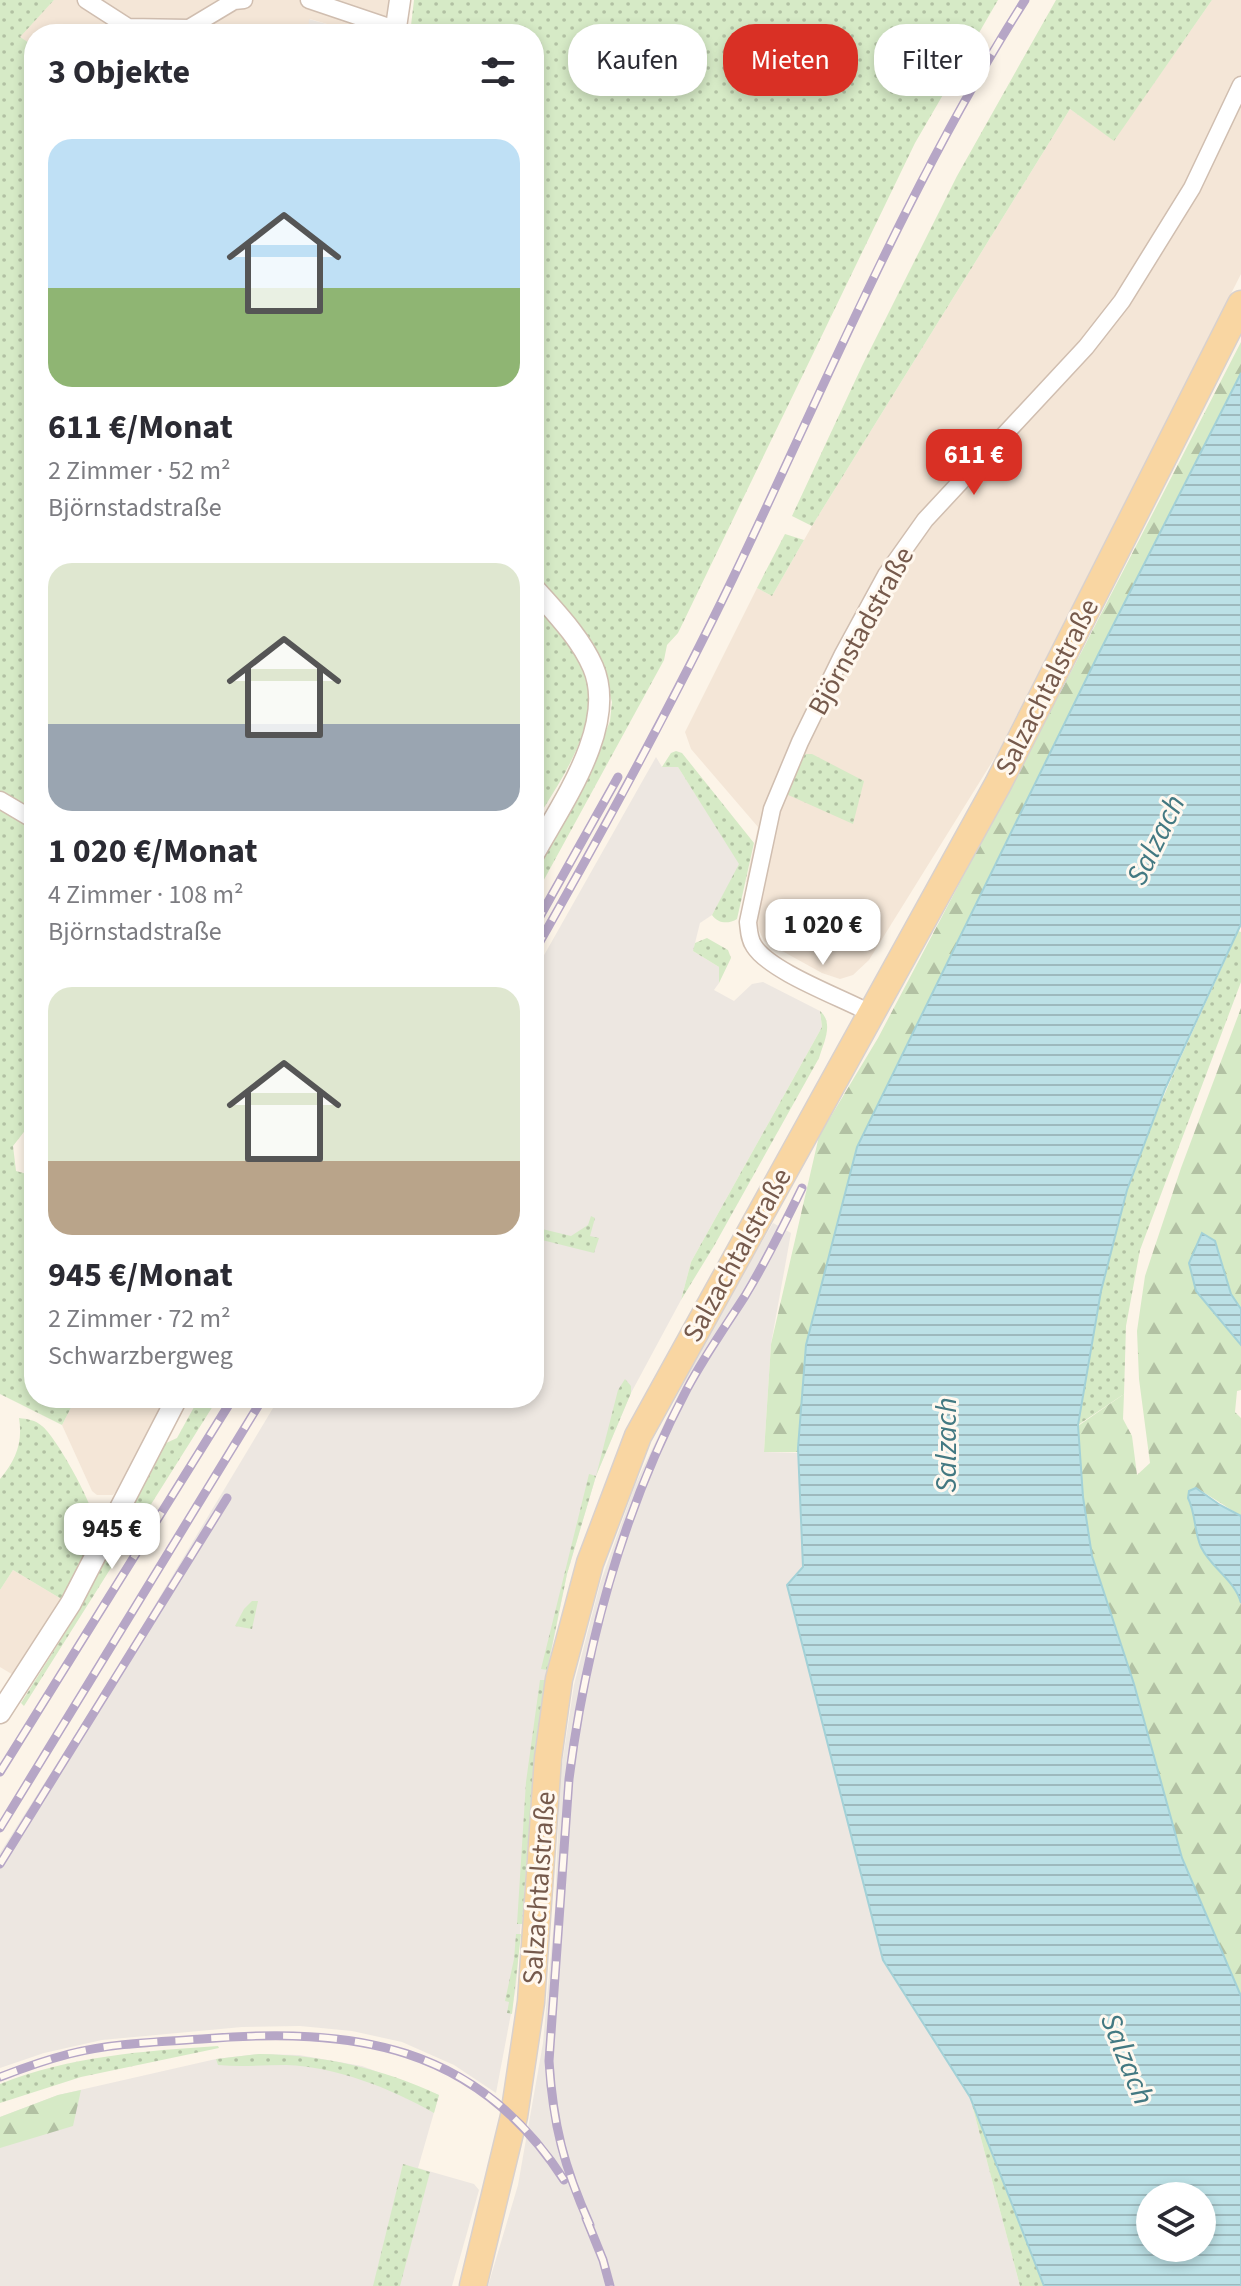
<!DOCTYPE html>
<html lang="de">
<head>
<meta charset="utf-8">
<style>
	:root { --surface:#fff; --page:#f7f7f7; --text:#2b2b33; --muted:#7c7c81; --accent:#d93025 }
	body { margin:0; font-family:"Source Sans 3",sans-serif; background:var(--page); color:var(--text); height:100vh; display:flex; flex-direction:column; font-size:30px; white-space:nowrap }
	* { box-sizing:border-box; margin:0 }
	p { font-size:26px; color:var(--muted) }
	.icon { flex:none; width:44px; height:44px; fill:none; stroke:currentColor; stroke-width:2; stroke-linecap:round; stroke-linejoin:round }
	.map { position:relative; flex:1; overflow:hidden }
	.panel { position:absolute; left:24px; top:24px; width:520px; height:1384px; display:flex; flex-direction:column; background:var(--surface); border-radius:32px; box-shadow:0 4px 12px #0003 }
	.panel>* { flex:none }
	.guide { position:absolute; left:568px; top:24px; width:552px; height:72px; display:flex; gap:16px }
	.buttons { position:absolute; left:1136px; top:2182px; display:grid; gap:16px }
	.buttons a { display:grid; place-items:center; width:80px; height:80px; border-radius:50%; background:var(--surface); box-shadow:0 4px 12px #0003; font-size:40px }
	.price { position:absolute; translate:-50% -68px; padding:0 18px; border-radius:16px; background:#fff; color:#222; font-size:26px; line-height:52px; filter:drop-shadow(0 2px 4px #0008) }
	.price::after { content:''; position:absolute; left:50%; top:48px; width:24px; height:18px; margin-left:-12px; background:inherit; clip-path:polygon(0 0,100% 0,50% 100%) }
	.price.on { background:var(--accent); color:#fff }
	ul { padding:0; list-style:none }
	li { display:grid; align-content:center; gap:16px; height:424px; padding:0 24px }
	li span { display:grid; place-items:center; height:248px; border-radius:24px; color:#555 }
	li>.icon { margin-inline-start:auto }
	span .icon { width:144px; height:144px; fill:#fffc; stroke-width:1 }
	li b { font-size:34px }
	h2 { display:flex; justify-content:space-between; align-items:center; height:96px; padding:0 24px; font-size:34px }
	.pill { padding:0 28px; border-radius:32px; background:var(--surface); box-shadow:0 4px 12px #0003; font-size:28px; line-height:72px }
	.pill.on { background:var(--accent); color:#fff }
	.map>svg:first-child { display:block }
</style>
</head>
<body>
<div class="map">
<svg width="1241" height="2286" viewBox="0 0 1241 2286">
	<defs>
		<pattern id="green-dots" width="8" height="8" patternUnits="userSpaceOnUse" patternTransform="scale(2)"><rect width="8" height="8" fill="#d6eac6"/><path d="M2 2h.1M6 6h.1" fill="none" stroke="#b2c1a3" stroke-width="1.8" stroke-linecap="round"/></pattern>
		<pattern id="forest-firs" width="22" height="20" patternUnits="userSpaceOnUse" patternTransform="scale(2)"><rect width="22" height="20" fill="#d6eac6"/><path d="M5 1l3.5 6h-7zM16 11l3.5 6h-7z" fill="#b2c1a3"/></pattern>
		<pattern id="water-rules" width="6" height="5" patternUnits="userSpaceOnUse" patternTransform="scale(2)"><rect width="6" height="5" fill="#bce1e6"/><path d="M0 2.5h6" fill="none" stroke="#9db9bd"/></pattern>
	</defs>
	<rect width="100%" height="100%" fill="#fcf4e8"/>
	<g fill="#f4e6d7">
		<polygon points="54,0 394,0 388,34 361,34 310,19 308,34 34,34 34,46 19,37"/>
		<polygon points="1212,0 1241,0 1241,274 997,754 869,960 853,975 840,979 822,973 764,941 756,924 759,886 746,882 758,827 691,749 685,732 757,588 772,596 812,526 1070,109 1114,140"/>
		<polygon points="76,1398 167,1398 124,1481 113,1495 97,1495 92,1491 62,1425"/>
		<polygon points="13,1570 63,1600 15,1676 0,1667 0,1590"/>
	</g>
	<g fill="#ede7e1">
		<polygon points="309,19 361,34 308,34"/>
		<polygon points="656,757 662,767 678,767 740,864 712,915 700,923 693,951 719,967 719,983 714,990 734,1001 752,984 763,982 820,1011 822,1027 691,1262 681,1300 631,1393 596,1476 567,1574 543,1693 531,1784 516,1987 496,2093 454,2065 402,2042 352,2031 300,2026 242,2027 102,2040 44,2053 0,2068 0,1853 113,1675 279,1398 534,1398 534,973"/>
		<polygon points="773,1223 791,1233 771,1344 764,1452 798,1453 803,1567 787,1586 884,1963 970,2097 1020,2286 488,2286 518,2185 543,2043 555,1909 560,1778 574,1685 600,1584 635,1485 707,1334"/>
		<polygon points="259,2054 299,2055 362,2066 439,2095 418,2168 474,2184 479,2190 452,2286 0,2286 0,2117 58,2095 216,2059"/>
	</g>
	<g fill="url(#green-dots)">
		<polygon points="0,0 54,0 20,37 34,46 34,815 0,796"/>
		<polygon points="414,0 998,0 915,143 678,633 667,645 664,660 534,898 534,872 592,766 610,721 612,702 598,656 534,573 534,34 410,34"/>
		<polygon points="1056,0 1212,0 1114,141 1070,109 812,526 792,516 862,366 957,176"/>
		<polygon points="785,534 804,540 772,596 757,588"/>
		<path d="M534,600C550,619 567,637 579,659C609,716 562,777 534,824Z"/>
		<path d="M676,751L682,753L754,843L737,919C729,924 718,924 712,915L739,864L678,767H662L671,753Z"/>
		<polygon points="806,754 812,754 864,781 853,824 786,794 801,757"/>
		<polygon points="0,808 34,827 34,1119 13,1146 16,1171 34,1176 34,1398 76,1398 62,1425 0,1394"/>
		<path d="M1238,931L1241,932V982L1140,1250L1126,1326L1124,1394L1078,1425C1092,1346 1102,1264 1128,1188C1158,1099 1201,1017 1238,931Z"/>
		<polygon points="707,938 728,950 731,958 719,983 719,967 693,951 695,943"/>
		<path d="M820,1011C834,1023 824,1042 819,1058L714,1246L681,1300L691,1262L822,1027Z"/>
		<polygon points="591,1216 595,1218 590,1236 599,1238 594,1253 534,1238 534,1227 571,1236 588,1225"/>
		<polygon points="625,1379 631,1386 631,1393 596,1476 567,1574 547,1670 541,1669 589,1474 596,1476 618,1390"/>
		<polygon points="199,1398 218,1398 24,1706 21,1703 79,1611 164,1444 177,1438"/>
		<path d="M19,1418C28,1419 35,1420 42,1426C56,1436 102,1518 97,1534C93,1552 72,1582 63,1600L13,1570L0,1590V1479C16,1460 23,1443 19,1418Z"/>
		<polygon points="252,1601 258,1601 252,1629 235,1626 244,1609"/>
		<polygon points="540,1680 545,1680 535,1747 522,1924 517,1924 526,1782"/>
		<polygon points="516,1934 521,1934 512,2014 507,2013 509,2002 505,2001 514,1959"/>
		<path d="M218,2046L219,2048L81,2077L0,2103V2084C70,2056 144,2051 218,2046Z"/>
		<path d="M259,2054C323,2055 381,2068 439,2095L434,2113C390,2088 337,2067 286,2065C263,2065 241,2067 218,2065L216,2059Z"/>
		<polygon points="970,2097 1043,2277 1044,2286 1020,2286"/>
		<polygon points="403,2164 430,2172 400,2286 373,2286"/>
	</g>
	<g fill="url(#forest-firs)">
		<polygon points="1241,342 1241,373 1098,655 857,1147 806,1345 798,1452 764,1452 771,1344 819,1136 878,1038 1083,649"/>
		<path d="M1241,1008V1309L1231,1294L1222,1264L1196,1291L1241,1345V1390L1237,1391L1235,1412L1241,1418V1516L1197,1488L1188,1498C1196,1514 1194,1532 1201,1547C1211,1568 1235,1580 1241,1603V1996L1182,1858L1134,1684L1092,1556L1083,1497L1078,1426L1124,1394L1123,1419L1132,1436L1137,1475L1150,1463L1139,1379L1137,1331L1145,1276L1181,1168Z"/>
		<polygon points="81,2090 73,2126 0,2148 0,2117 58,2095"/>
	</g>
	<g fill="url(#water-rules)" stroke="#a3d1d7" stroke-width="2" fill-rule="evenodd">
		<path d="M1241,373V924L1165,1089L1127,1190L1101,1291L1078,1425L1083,1497L1092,1556L1134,1684L1182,1858L1241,1996V2286H1044L970,2097L883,1960L787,1585L803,1567L798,1448L806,1345L857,1147L1098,655ZM1202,2196V2248H1150V2196Z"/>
		<polygon points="1202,1233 1215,1241 1231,1294 1241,1309 1241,1345 1196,1291 1189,1263"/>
		<path d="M1196,1488L1220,1505L1241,1516V1603C1235,1580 1211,1568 1201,1547C1194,1532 1196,1514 1188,1498L1189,1491Z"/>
	</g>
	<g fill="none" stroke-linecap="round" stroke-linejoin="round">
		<defs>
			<g id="minor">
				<polyline points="86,0 128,27 189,28 234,1 244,0"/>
				<polyline points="309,0 395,29"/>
				<polyline points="0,800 34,820"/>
				<path d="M872,1014C843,998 770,972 754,946C749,939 749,930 748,922L772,809L800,742L843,654L886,575L925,520L1086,347L1122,301L1192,188L1241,85"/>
			</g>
			<g id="tertiary">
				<polyline points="395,34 400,0"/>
				<path d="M534,588C555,612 580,637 593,667C618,725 562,803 534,854"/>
				<polyline points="0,1713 71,1603 177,1398"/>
			</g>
			<polyline id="primary" points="473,2286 514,2116 531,2002 548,1758 559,1679 590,1563 638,1436 998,784 1241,304"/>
		</defs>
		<use href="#minor" stroke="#d0beb0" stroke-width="19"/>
		<use href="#tertiary" stroke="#d0beb0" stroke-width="23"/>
		<use href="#primary" stroke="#d9d1cd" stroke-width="29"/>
		<use href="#minor" stroke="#fff" stroke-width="16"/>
		<use href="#tertiary" stroke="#fff" stroke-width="20"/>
		<use href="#primary" stroke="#f9d6a2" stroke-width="26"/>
		<defs>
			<g id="rail">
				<polyline points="534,927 618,777"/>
				<path d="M534,952C604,829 672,705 733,578C826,384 909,182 1025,0"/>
				<polyline points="0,1772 233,1398"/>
				<polyline points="0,1828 263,1398"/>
				<polyline points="0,1864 227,1498"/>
				<path d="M0,2077C23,2068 46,2060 69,2054C112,2043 158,2042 202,2039C352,2027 476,2043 564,2180"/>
				<polyline points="586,2218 603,2260 610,2286"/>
				<path d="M590,2225C564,2167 553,2125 549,2061L569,1779C586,1645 623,1510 687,1389C704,1357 725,1327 745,1296C766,1261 784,1225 802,1188"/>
			</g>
		</defs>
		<use href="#rail" stroke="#b6a6c6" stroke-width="9"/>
		<use href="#rail" stroke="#fff8ef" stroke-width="6" stroke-dasharray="18" stroke-linecap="butt"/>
	</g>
	<g text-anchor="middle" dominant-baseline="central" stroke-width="6" stroke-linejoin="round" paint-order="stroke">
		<g font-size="28" fill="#765a4c" stroke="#fff8ef">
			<text transform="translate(861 631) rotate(-61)">Björnstadstraße</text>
			<text transform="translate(1047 687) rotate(-63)">Salzachtalstraße</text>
			<text transform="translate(737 1255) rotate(-61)">Salzachtalstraße</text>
			<text transform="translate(539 1888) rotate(-86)">Salzachtalstraße</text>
		</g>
		<g font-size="30" font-style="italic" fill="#437982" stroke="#fff8ef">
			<text transform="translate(1156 840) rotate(-64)">Salzach</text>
			<text transform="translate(946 1445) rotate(-90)">Salzach</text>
			<text transform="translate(1127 2059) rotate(68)">Salzach</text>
		</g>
	</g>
</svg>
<div class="buttons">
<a><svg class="icon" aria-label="layers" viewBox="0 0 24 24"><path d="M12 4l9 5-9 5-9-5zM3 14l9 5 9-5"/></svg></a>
</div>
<b class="price on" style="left:974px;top:497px">611 €</b>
<b class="price" style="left:823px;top:967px">1 020 €</b>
<b class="price" style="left:112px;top:1571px">945 €</b>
<div class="guide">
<a class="pill">Kaufen</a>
<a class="pill on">Mieten</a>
<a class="pill">Filter</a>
</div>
<section class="panel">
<h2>3 Objekte<svg class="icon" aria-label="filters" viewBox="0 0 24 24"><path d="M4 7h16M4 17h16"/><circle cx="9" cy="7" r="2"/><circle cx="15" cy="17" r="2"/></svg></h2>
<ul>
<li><span style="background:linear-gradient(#bfe0f5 60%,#8fb573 0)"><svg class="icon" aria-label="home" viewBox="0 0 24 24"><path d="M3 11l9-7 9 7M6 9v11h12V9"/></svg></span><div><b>611 €/Monat</b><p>2 Zimmer · 52 m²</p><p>Björnstadstraße</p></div></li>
<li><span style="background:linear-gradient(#dfe7d0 65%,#9aa5b1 0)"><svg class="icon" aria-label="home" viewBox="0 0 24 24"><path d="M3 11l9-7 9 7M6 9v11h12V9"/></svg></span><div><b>1 020 €/Monat</b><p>4 Zimmer · 108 m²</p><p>Björnstadstraße</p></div></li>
<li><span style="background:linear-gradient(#dfe7d0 70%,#b9a48a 0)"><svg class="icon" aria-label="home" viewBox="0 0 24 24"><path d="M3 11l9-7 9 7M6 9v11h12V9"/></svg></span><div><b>945 €/Monat</b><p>2 Zimmer · 72 m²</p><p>Schwarzbergweg</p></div></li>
</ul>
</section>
</div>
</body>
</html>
